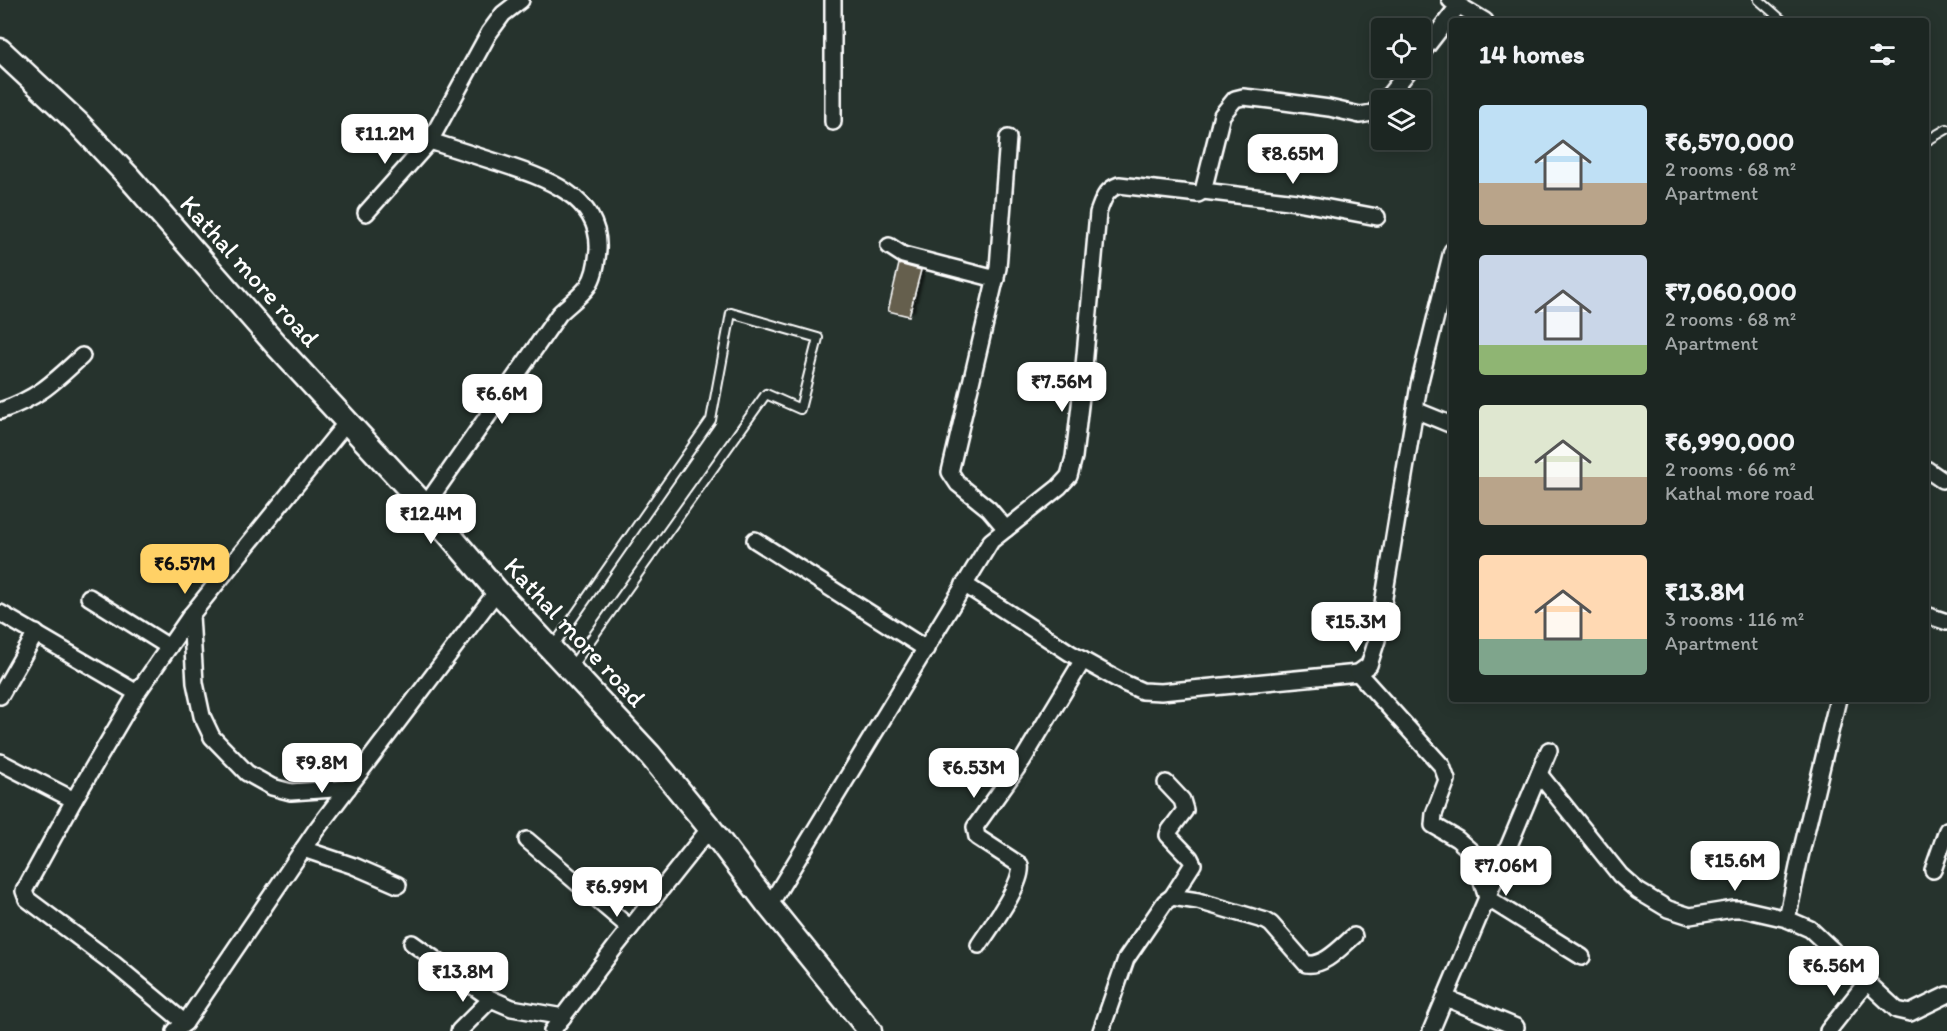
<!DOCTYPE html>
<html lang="en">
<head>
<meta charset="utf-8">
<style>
	:root { --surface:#1c2622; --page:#252e2a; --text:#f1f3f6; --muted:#a0a5a5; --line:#3a4340; --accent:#ffd166 }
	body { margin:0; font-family:Itim,sans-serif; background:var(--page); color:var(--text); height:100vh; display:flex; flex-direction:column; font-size:22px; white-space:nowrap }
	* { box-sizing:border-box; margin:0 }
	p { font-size:20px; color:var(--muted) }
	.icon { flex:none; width:33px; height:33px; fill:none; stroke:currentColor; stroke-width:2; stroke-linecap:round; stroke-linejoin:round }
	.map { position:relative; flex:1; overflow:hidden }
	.panel { position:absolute; left:1449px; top:18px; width:480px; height:684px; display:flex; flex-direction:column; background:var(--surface); border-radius:6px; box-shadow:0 3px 15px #0003,0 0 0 2px var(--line) }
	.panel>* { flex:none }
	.controls { position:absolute; left:1371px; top:18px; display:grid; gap:12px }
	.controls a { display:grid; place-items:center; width:60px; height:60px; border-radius:6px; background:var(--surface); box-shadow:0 3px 15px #0003,0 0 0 2px var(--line); font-size:30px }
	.price { position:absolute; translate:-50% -51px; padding:0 14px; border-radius:12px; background:#fff; color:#222; font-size:20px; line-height:39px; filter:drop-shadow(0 2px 3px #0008) }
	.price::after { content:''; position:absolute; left:50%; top:36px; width:18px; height:14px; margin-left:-9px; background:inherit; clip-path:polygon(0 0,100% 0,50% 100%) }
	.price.selected { background:var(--accent); color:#111 }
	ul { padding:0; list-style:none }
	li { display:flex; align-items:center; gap:18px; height:150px; padding:0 30px }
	li span { display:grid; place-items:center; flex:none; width:168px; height:120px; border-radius:6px; color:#555 }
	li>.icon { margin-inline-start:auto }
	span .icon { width:72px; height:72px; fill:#fffc; stroke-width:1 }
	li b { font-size:26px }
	h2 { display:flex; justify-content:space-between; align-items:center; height:72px; padding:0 30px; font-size:26px }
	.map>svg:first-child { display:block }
</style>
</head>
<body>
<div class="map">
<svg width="1947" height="1031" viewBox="0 0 1947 1031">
	<defs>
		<filter id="shadow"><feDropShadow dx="5" dy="-5" stdDeviation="1.5" flood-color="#0009"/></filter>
	</defs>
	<rect width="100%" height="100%" fill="#26332d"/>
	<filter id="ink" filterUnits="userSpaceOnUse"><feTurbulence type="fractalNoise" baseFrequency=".0167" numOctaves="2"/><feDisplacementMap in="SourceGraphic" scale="12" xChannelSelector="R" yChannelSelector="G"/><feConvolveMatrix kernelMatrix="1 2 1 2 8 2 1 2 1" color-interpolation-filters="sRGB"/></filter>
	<g filter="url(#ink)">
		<polygon fill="#655f4e" stroke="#fff" stroke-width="1.5" filter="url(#shadow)" points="899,264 921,270 909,316 888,311"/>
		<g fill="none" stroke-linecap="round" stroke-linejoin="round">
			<defs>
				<g id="lane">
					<polyline points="1759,0 1783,21"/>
					<polyline points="1926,141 1947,129"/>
					<polyline points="552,648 711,420 731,313 818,338 800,409 766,394 572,666"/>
				</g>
				<g id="street">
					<polyline points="1450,0 1485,21"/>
					<polyline points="1420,55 1459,5"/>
					<polyline points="1385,100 1411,68"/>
					<polyline points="833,122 833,0"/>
					<polyline points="1203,191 1297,202 1377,217"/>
					<polyline points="366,213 430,141 489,33 503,14 521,0"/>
					<polyline points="889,246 903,255 996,279"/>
					<polyline points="1415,410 1452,425"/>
					<path d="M0,411C38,398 53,383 82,356"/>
					<polyline points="1926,469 1942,480"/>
					<path d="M425,506L559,314C568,305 581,296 588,286C595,276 597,262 598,250C601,194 539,176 496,162C474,155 452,148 430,141"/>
					<polyline points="1006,529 989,509 958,484 950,472 998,268 1008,138"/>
					<polyline points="755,540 926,649"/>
					<polyline points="964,584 1070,653 1124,683 1142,691 1161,692 1358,673 1369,665 1377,640 1419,385 1452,251"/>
					<polyline points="89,597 169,647"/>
					<polyline points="0,613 137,693 191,615 347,422"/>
					<polyline points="191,615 195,683 202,716 212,737 247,773 272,787 291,792 348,788"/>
					<polyline points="1926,615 1947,622"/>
					<polyline points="1358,673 1442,766 1447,780 1434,814 1433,825 1457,839 1473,853 1487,898 1582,957"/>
					<polyline points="137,693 74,800 24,891 27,899 114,964 185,1023 175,1031"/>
					<polyline points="0,696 36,633"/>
					<polyline points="0,762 74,800"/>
					<polyline points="1539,774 1620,875 1638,891 1668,909 1690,916 1733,909 1743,909 1787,919 1810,929 1897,1010 1910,1013 1947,995"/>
					<polyline points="1166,783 1182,800 1185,810 1170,830 1168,835 1190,858 1193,864 1172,897"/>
					<polyline points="527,840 630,928"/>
					<polyline points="303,849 354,866 398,885"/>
					<polyline points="1933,870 1947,830"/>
					<path d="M769,906L991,541L1059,487L1069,476L1074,457L1082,388L1098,213C1103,200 1105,190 1119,185L1198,194L1203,191L1222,115L1235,99L1243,97L1262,99L1329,108L1360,115L1372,113L1382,105"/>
					<polyline points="1787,919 1800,857 1838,699"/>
					<polyline points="412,943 491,999 512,1008 563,1017"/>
					<path d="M979,945C990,928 1024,883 1020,865L977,837L975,827L1022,761L1083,660"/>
					<polyline points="1446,998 1516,1027"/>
					<polyline points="185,1023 316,830 497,591"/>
					<polyline points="459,1031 491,999"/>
					<polyline points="552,1031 616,946 710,828"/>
					<path d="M1101,1031L1126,959L1165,902L1172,897L1198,901L1266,921L1271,924L1306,964C1324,967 1341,947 1354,936"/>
					<polyline points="1431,1031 1549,750"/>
					<polyline points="1828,1031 1866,983"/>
				</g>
				<polyline id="secondary" points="0,50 77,122 127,175 277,346 425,506 497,591 650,755 710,828 769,906 870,1031"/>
			</defs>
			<use href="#lane" stroke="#fff" stroke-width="12"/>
			<use href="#street" stroke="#fff" stroke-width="20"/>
			<use href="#secondary" stroke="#fff" stroke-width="27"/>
			<use href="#lane" stroke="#26332d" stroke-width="8"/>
			<use href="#street" stroke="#26332d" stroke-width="15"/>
			<use href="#secondary" stroke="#26332d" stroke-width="22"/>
		</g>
	</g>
	<g text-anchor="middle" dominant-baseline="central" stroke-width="4.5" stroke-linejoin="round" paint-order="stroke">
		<g font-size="26" fill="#fff" stroke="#26332d">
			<text transform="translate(250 271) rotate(48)">Kathal more road</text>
			<text transform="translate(575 632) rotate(47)">Kathal more road</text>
		</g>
	</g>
</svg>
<div class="controls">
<a><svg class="icon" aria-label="locate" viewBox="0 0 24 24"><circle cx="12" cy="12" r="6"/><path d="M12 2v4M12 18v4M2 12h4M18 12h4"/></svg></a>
<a><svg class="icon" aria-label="layers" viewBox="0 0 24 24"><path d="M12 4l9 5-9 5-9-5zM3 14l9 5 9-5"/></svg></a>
</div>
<b class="price" style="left:385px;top:165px">₹11.2M</b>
<b class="price" style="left:1293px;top:185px">₹8.65M</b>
<b class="price" style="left:1062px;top:413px">₹7.56M</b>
<b class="price" style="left:502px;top:425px">₹6.6M</b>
<b class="price" style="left:431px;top:545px">₹12.4M</b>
<b class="price selected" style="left:185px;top:595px">₹6.57M</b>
<b class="price" style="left:1356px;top:653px">₹15.3M</b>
<b class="price" style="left:322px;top:794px">₹9.8M</b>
<b class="price" style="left:974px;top:799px">₹6.53M</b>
<b class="price" style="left:1735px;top:892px">₹15.6M</b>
<b class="price" style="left:1506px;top:897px">₹7.06M</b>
<b class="price" style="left:617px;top:918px">₹6.99M</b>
<b class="price" style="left:1834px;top:997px">₹6.56M</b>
<b class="price" style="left:463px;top:1003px">₹13.8M</b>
<section class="panel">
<h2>14 homes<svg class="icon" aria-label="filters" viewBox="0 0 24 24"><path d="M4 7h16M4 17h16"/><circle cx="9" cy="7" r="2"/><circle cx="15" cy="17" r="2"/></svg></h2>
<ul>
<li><span style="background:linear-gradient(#bfe0f5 65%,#b9a48a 0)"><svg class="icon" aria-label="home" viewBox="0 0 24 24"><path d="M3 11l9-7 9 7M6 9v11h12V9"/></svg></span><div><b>₹6,570,000</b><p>2 rooms · 68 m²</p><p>Apartment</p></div></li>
<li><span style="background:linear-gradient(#c9d6e8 75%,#8fb573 0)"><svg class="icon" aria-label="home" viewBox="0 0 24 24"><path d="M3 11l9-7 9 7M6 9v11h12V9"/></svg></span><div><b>₹7,060,000</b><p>2 rooms · 68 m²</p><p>Apartment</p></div></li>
<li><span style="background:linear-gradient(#dfe7d0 60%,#b9a48a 0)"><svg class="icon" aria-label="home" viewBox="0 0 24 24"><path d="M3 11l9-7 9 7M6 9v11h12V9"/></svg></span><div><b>₹6,990,000</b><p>2 rooms · 66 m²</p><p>Kathal more road</p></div></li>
<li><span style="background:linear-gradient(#ffd9b3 70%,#7fa58c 0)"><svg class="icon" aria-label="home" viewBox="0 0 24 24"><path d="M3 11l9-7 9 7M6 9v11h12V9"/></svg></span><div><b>₹13.8M</b><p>3 rooms · 116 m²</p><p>Apartment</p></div></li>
</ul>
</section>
</div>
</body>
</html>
